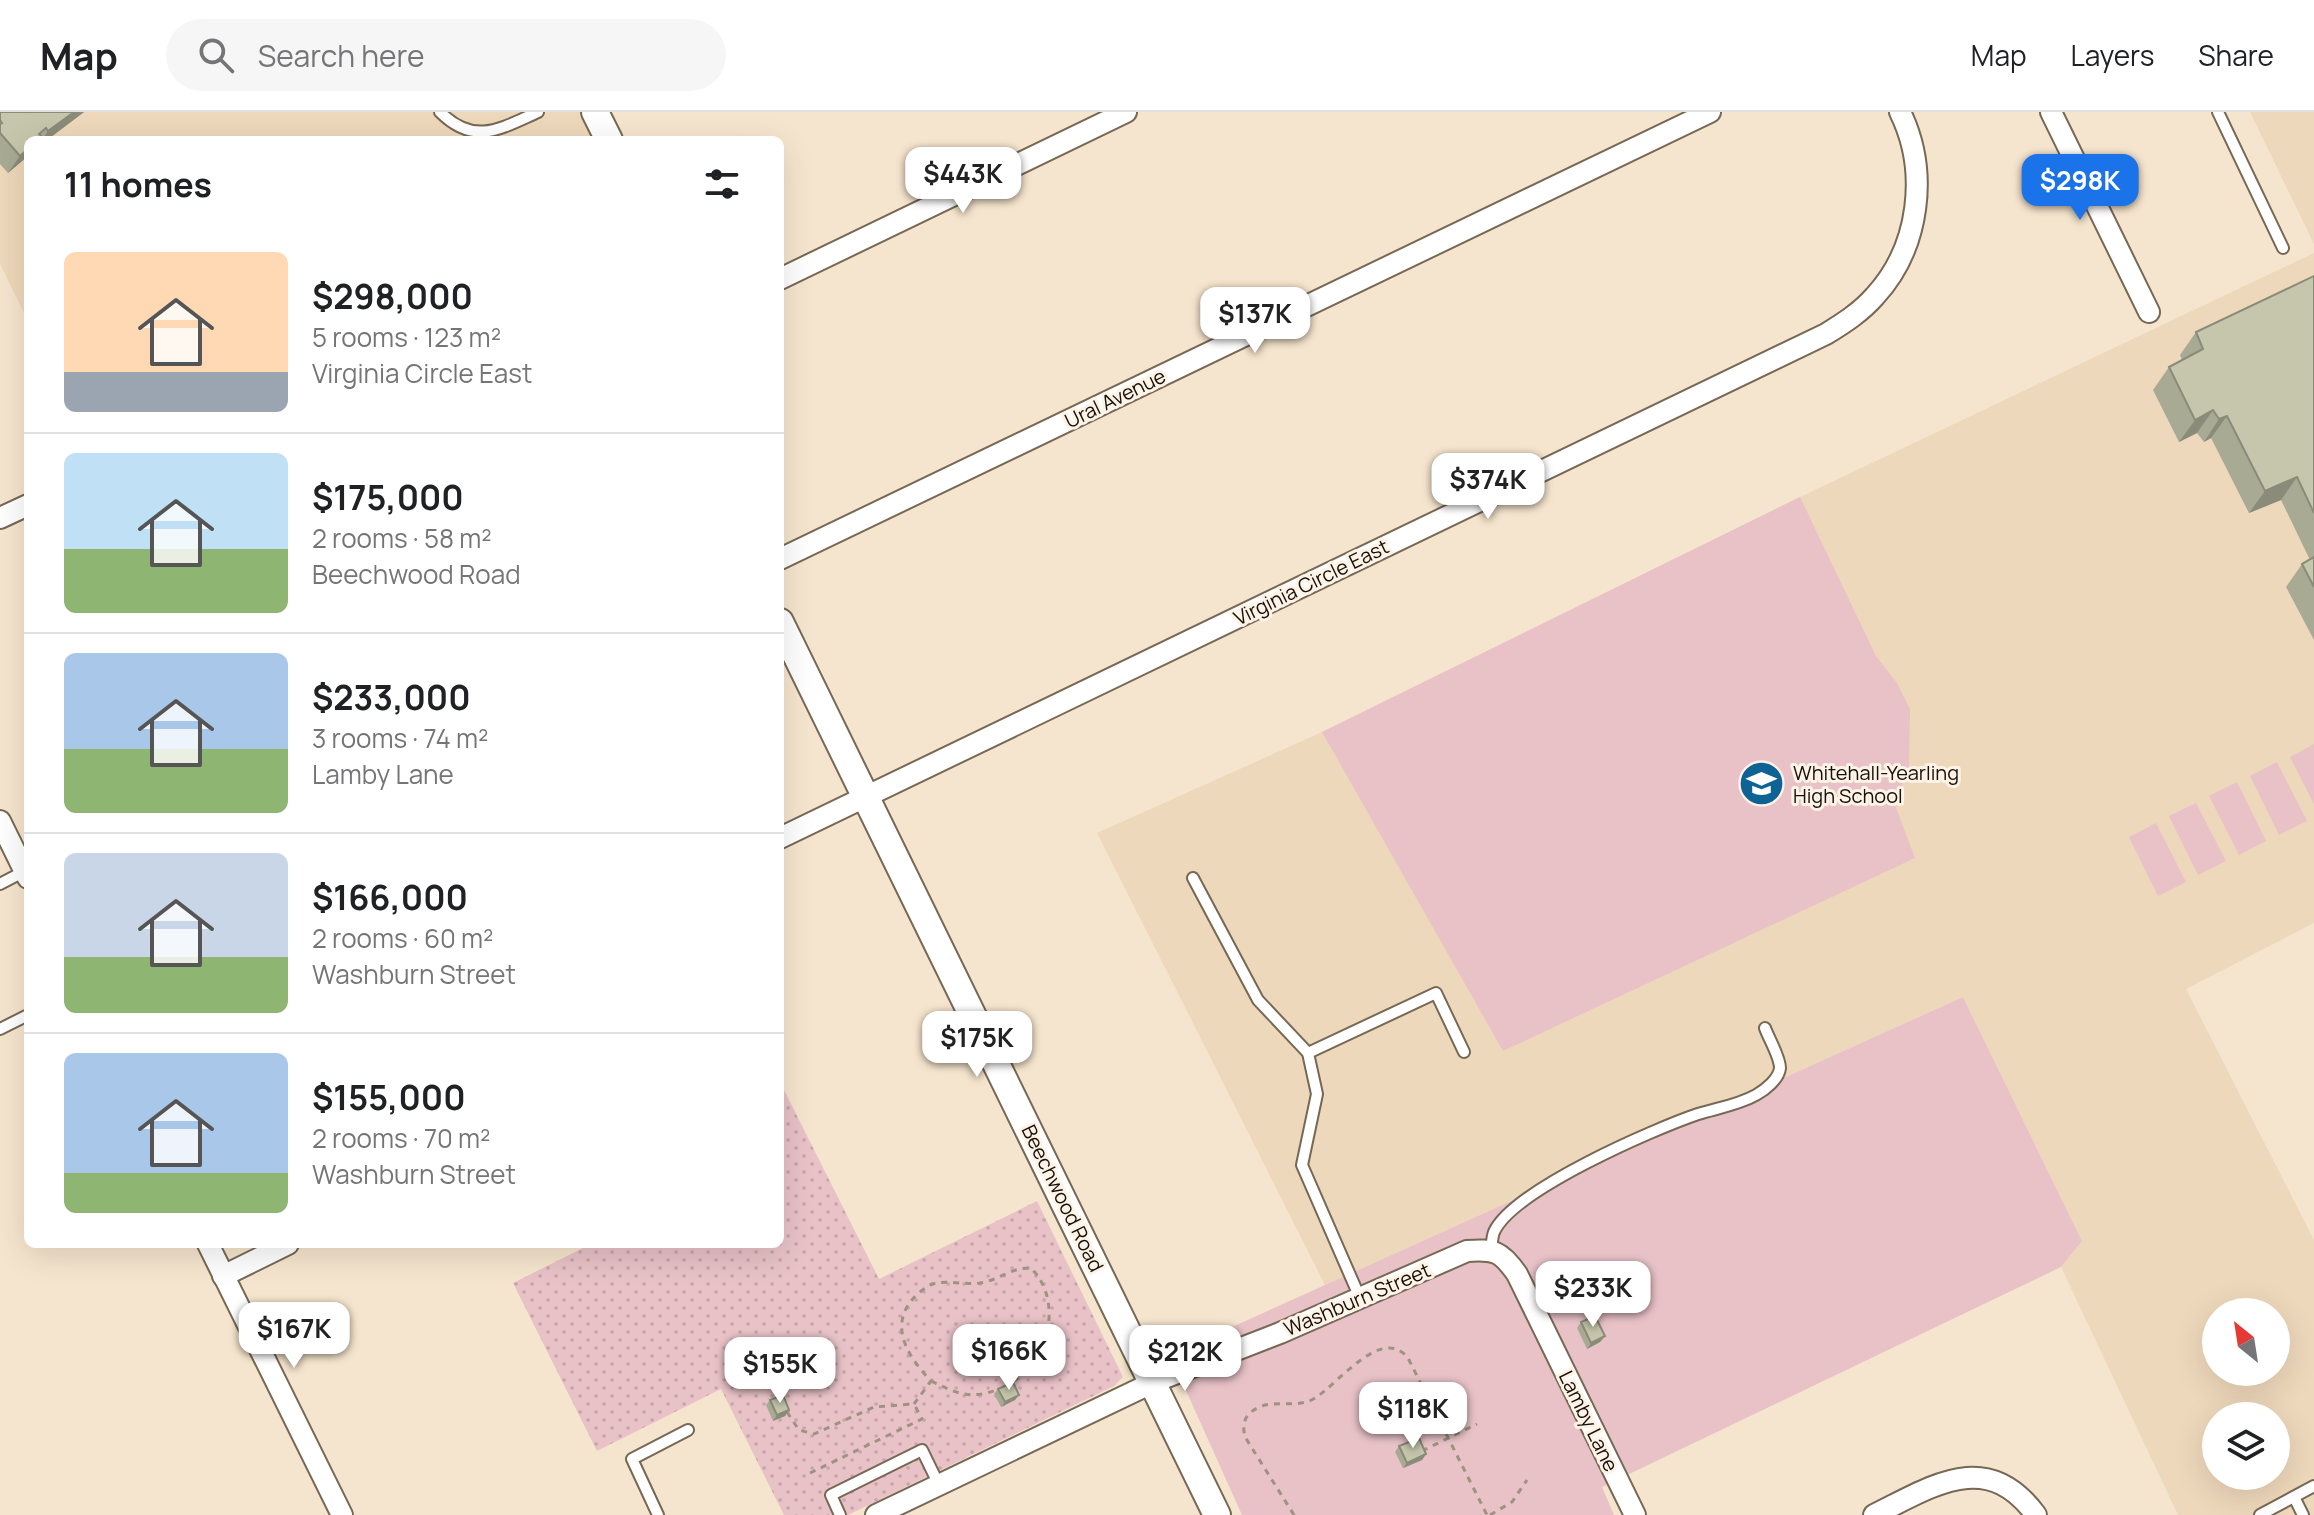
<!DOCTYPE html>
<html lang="en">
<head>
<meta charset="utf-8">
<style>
	:root { --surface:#fff; --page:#f6f6f6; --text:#202124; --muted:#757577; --line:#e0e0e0; --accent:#1a73e8 }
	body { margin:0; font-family:Manrope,sans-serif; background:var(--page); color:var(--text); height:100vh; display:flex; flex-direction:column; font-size:30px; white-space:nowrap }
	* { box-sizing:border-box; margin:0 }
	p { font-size:26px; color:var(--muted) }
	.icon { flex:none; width:44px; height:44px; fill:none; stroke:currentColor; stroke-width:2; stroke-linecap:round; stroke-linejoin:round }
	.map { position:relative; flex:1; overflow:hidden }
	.panel { position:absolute; left:24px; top:24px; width:760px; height:1112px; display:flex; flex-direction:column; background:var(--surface); border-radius:12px; box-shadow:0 8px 32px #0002 }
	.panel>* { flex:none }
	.needle { width:52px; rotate:330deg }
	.controls { position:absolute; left:2202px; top:1186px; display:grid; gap:16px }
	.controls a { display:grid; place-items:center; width:88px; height:88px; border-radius:50%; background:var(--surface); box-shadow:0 8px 32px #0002; font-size:40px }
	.price { position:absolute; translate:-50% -68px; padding:0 18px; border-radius:16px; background:#fff; color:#222; font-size:26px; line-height:52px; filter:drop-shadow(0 2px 4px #0008) }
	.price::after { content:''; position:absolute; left:50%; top:48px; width:24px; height:18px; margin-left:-12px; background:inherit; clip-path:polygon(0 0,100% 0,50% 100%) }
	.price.selected { background:var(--accent); color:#fff }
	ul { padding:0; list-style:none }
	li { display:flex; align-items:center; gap:24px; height:200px; padding:0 40px }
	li+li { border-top:2px solid var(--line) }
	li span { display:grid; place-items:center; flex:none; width:224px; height:160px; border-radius:12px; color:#555 }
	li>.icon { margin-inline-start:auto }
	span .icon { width:96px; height:96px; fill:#fffc; stroke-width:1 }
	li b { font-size:34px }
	h2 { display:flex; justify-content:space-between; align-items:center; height:96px; padding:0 40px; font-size:34px }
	header { display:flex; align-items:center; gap:48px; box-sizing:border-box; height:112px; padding:0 40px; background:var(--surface); border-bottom:2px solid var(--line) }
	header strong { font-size:38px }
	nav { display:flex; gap:44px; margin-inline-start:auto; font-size:28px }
	.search { width:560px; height:72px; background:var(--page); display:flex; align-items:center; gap:20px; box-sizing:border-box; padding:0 28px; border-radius:44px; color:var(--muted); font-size:30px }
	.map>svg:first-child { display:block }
</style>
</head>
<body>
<header>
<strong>Map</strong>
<div class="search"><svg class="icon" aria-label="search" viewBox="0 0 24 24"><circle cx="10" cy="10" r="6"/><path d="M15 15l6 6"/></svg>Search here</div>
<nav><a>Map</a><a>Layers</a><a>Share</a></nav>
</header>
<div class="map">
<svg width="2314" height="1403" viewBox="0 0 2314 1403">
	<defs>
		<pattern id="grass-dots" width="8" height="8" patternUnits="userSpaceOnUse" patternTransform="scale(2)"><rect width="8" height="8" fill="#e8c2c7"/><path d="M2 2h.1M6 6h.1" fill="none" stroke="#c6a6aa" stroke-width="1.8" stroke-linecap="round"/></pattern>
	</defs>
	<rect width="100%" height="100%" fill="#f6e5ce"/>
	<g fill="#eed8bb" fill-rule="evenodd">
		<polygon points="0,0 584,0 597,28 28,28 28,204 26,205 0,152"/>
		<polygon points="2250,0 2314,0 2314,132"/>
		<path d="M2314,141V811L2186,877L2314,1128V1403H2178L2061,1155L2082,1129L1963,885L1325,1173L1097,721L1322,620L1800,385ZM2216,1200H2276V1260H2216ZM2216,1304H2276V1364H2216Z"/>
	</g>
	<polygon fill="url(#grass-dots)" points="780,970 879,1167 1037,1089 1123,1265 1114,1274 848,1403 784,1403 721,1277 597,1339 513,1171 591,1132 780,1132"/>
	<g fill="#e8c2c7">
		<polygon points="1800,385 1876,544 1897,571 1910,597 1909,654 1895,693 1915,746 1503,939 1322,620"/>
		<polygon points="2314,632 2314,692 2290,645"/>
		<polygon points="2277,650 2307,709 2279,723 2250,664"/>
		<polygon points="2237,670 2266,729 2239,743 2209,684"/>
		<polygon points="2196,691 2226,749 2198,763 2169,704"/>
		<polygon points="2156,711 2186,770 2158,784 2129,725"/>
		<polygon points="1963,885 2082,1129 2061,1155 1602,1375 1614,1403 1242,1403 1170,1243"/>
	</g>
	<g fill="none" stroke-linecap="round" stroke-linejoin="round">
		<defs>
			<g id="service">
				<path d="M440,0C474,34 500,17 538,0"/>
				<polyline points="2218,0 2283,136"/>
				<polyline points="1193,766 1258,888 1308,941 1317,982 1302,1053 1360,1186"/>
				<polyline points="0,772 25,759"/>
				<polyline points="0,917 28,903"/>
				<polyline points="1308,941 1436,881 1464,940"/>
				<path d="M1491,1138C1492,1132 1492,1125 1494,1120C1513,1078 1654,1017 1698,1002C1718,996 1738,993 1756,983C1765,978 1779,967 1780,956C1780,945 1769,927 1765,916"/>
				<polyline points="2294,1385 2303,1403"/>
				<polyline points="658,1403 632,1347 688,1318"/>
				<polyline points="840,1403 831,1383 922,1338 939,1373"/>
				<polyline points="2260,1403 2314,1374"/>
			</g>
			<g id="minor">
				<polyline points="2051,0 2149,200"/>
				<polyline points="780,167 1126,0"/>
				<polyline points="0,406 28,393"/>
				<polyline points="780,447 1710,0"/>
				<polyline points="0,709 28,766"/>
				<path d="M780,726L1826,222C1844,211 1861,200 1875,184C1920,135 1929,59 1900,0"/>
				<polyline points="208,1132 342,1403"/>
				<polyline points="223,1164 288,1132"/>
				<path d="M876,1403L1154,1270L1280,1221L1467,1139C1494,1137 1501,1139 1517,1162L1635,1403"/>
				<path d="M1874,1403C1933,1374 1987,1336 2036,1403"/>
			</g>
			<g id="tertiary">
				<polyline points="595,0 609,28"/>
				<polyline points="780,510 1217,1403"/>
			</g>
		</defs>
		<use href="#service" stroke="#766854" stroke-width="14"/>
		<use href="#minor" stroke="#766854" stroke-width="24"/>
		<use href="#tertiary" stroke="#766854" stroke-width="30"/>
		<g stroke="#9e9281" stroke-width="3" stroke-dasharray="6 6" stroke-linecap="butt">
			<path d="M931,1269C958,1282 970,1288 999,1277"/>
			<path d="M914,1292L931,1269C910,1247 889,1217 911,1189C916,1183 923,1177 930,1173C947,1166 967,1175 985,1170C1001,1166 1014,1155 1031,1156C1063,1188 1050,1246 1013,1270"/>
			<polyline points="787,1300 799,1318 814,1322 874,1295 914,1292"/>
			<polyline points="1413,1314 1420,1329"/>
			<polyline points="1423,1336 1424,1338 1477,1312"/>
			<polyline points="810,1361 922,1307 914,1292"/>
			<path d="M1294,1403L1245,1325C1243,1317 1243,1308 1249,1302C1268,1283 1295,1299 1315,1286C1339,1271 1382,1213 1408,1246L1487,1403"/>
			<polyline points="1490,1403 1512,1390 1527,1368"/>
		</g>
		<use href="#service" stroke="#fff" stroke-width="10"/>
		<use href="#minor" stroke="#fff" stroke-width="20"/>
		<use href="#tertiary" stroke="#fff" stroke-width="26"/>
	</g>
	<g fill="#a9aa94">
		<polygon points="0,0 84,0 47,28 28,28 28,44 8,61 0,52"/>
		<polygon points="2314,164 2314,528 2286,475 2302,452 2310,448 2281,388 2249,401 2211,326 2204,330 2197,321 2179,330 2153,278 2169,255 2182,248 2180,243 2196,220"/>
		<polygon points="1581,1210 1605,1224 1600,1230 1587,1237 1577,1216"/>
		<polygon points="998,1277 1015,1288 1001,1295 994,1282"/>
		<polygon points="770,1288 789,1298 785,1304 773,1309 766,1293"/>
		<polygon points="1399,1334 1426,1342 1422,1348 1403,1356 1395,1340"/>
	</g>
	<g fill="#8a8b78">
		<polygon points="74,0 84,0 47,28 42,28 48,19"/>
		<polygon points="28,37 28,44 8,61 20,44"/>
		<polygon points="2213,298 2197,321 2179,330 2195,308"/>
		<polygon points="2227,304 2211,326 2204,330 2219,307"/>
		<polygon points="2297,365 2281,388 2249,401 2265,379"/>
		<polygon points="1605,1224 1600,1230 1587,1237 1591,1231"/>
		<polygon points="1019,1283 1015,1288 1001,1295 1005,1290"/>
		<polygon points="789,1298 785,1304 773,1309 777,1303"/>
		<polygon points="1426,1342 1422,1348 1403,1356 1407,1351"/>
	</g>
	<g fill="#c5c6ac" stroke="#8a8b78" stroke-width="2">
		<polygon points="0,0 74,0 48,19 46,16 39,22 42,25 38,28 28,28 28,37 20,44 0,21 0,12 2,11 0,8"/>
		<polygon points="2314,164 2314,401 2297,365 2265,379 2227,304 2219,307 2213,298 2195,308 2169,255 2203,237 2196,220"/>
		<polygon points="2314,445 2314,475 2302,452"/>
		<polygon points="1595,1204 1605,1224 1591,1231 1581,1210"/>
		<polygon points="1013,1270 1019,1283 1005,1290 998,1277"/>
		<polygon points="783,1283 789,1298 777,1303 770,1288"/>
		<polygon points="1419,1326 1426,1342 1407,1351 1399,1334"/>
	</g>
	<defs>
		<symbol id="school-disc" viewBox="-11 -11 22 22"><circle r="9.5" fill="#0e6394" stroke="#fef3e6"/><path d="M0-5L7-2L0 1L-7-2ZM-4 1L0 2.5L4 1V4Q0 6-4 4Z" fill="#fff"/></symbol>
	</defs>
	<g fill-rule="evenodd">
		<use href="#school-disc" x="1736" y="646" width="51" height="51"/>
	</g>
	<g text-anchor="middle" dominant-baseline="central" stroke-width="6" stroke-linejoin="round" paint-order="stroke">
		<g font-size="20" fill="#161109" stroke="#fef3e6">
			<text transform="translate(1115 286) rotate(-26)">Ural Avenue</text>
			<text transform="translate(1311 470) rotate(-26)">Virginia Circle East</text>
			<text transform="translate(1063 1086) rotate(64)">Beechwood Road</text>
			<text transform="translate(1357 1187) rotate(-23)">Washburn Street</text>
			<text transform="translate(1589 1309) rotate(64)">Lamby Lane</text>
		</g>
		<g font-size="20" fill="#161109" stroke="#fef3e6" text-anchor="start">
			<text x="1793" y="660">Whitehall-Yearling<tspan x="1793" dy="23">High School</tspan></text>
		</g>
	</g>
</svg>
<div class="controls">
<a><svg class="needle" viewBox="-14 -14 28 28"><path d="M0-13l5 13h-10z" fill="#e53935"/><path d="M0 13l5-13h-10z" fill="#757577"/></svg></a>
<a><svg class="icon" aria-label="layers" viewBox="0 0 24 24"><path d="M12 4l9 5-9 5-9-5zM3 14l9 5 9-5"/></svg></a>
</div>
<b class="price" style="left:963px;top:103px">$443K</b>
<b class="price selected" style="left:2080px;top:110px">$298K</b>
<b class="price" style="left:1255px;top:243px">$137K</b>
<b class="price" style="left:1488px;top:409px">$374K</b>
<b class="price" style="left:977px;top:967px">$175K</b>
<b class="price" style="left:1593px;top:1217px">$233K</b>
<b class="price" style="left:294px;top:1258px">$167K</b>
<b class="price" style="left:1009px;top:1280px">$166K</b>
<b class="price" style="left:1185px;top:1281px">$212K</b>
<b class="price" style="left:780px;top:1293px">$155K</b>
<b class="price" style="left:1413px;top:1338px">$118K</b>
<section class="panel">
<h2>11 homes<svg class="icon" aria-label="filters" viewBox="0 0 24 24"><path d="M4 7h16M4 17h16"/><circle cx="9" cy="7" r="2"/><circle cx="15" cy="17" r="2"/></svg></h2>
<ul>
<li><span style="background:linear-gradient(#ffd9b3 75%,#9aa5b1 0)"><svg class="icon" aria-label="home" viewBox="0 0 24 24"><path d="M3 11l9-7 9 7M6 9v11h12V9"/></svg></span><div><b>$298,000</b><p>5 rooms · 123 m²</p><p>Virginia Circle East</p></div></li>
<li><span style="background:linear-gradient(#bfe0f5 60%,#8fb573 0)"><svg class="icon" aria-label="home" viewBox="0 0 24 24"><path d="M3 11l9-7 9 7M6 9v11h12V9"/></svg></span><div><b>$175,000</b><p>2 rooms · 58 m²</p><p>Beechwood Road</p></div></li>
<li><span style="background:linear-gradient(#a9c7e8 60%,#8fb573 0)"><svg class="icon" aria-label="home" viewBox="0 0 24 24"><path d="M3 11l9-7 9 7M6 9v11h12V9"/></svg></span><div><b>$233,000</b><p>3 rooms · 74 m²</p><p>Lamby Lane</p></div></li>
<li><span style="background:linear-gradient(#c9d6e8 65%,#8fb573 0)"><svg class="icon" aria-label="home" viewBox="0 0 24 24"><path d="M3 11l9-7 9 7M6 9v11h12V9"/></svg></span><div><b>$166,000</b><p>2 rooms · 60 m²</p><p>Washburn Street</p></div></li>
<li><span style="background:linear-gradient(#a9c7e8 75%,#8fb573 0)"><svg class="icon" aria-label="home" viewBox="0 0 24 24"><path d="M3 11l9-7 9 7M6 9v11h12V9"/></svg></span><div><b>$155,000</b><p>2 rooms · 70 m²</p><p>Washburn Street</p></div></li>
</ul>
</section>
</div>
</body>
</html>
